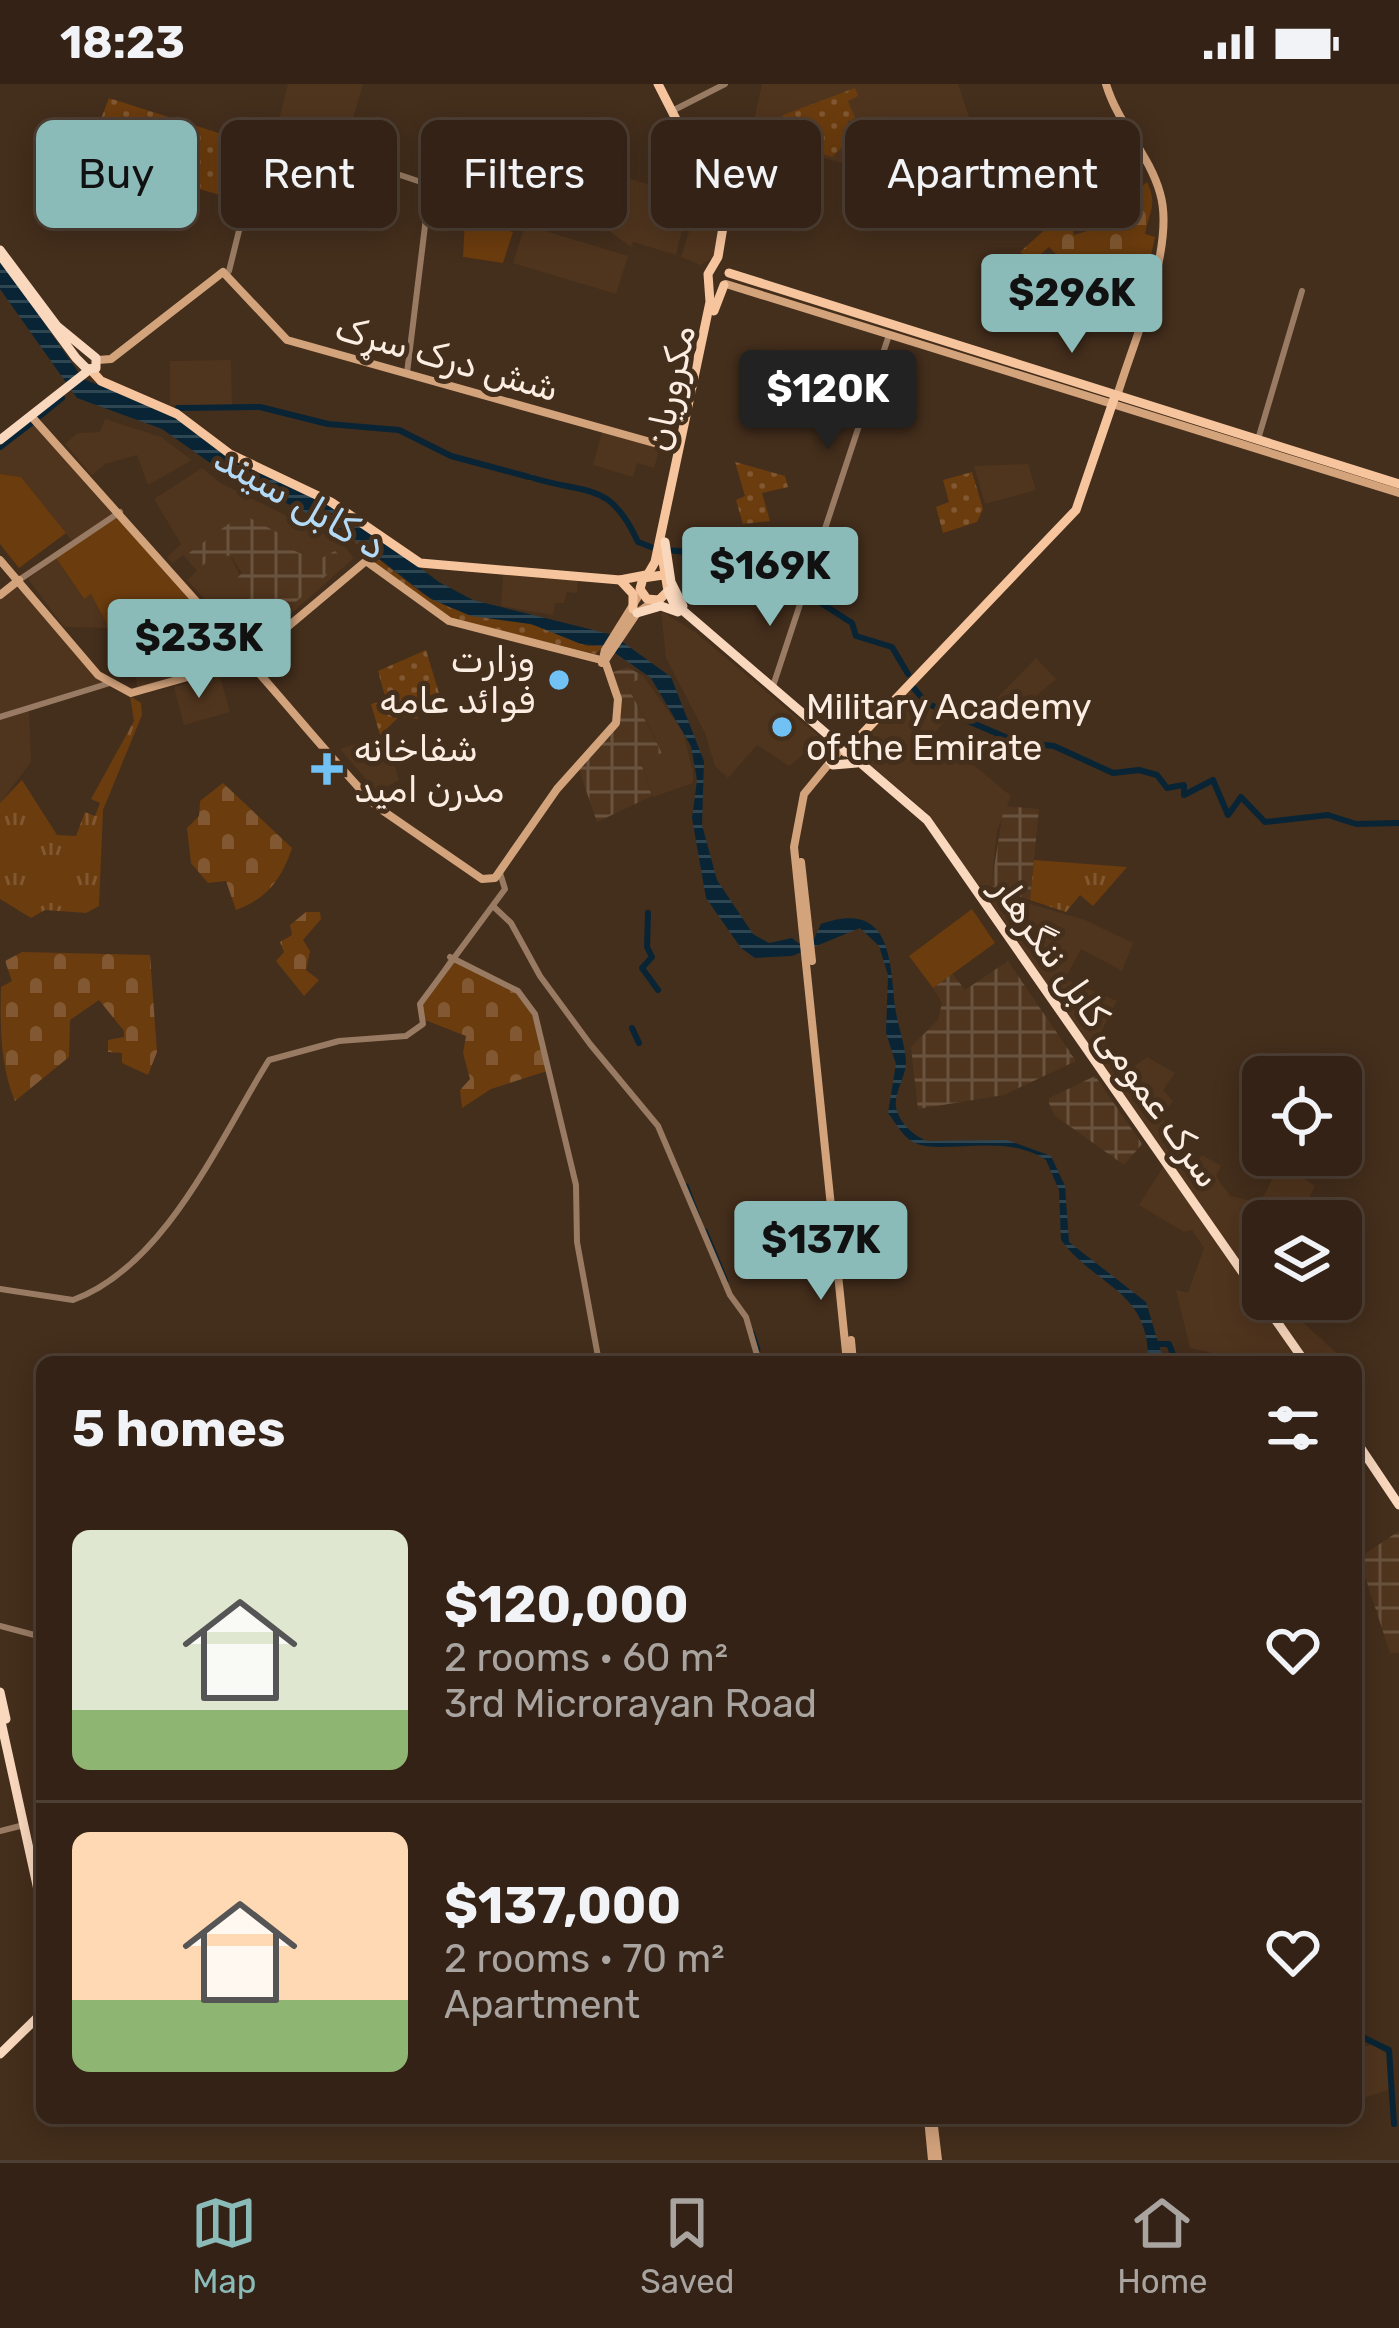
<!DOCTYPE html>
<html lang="en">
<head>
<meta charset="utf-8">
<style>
	:root { --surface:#332215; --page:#3e2f22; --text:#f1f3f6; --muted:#a9a4a0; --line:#4e3f34; --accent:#8bbbb9 }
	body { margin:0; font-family:Rubik,Vazirmatn,sans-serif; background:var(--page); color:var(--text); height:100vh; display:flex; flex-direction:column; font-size:45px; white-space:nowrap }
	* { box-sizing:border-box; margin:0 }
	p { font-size:39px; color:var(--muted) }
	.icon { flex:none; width:66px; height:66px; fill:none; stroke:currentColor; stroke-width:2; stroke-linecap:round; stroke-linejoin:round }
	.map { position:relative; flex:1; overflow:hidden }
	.drawer { position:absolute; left:36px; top:1272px; width:1326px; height:768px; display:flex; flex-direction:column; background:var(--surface); border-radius:18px; box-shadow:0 6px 30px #0003,0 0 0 3px var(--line) }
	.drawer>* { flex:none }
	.guide { position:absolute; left:36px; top:36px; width:1329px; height:108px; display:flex; gap:24px }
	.fabs { position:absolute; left:1242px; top:972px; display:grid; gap:24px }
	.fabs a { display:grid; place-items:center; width:120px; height:120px; border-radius:18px; background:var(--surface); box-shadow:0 6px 30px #0003,0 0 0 3px var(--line); font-size:60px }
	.price { position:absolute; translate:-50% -102px; padding:0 27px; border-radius:12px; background:var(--accent); color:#111; font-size:39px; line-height:78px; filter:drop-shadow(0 3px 6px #0008) }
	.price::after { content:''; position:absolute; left:50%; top:72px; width:36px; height:27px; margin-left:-18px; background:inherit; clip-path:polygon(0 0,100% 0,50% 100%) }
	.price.current { background:#222; color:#fff }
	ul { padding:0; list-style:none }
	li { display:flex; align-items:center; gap:36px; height:300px; padding:0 36px }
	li+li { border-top:3px solid var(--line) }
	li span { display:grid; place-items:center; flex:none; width:336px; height:240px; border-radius:18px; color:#555 }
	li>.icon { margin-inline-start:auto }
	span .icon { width:144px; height:144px; fill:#fffc; stroke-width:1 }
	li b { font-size:51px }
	h2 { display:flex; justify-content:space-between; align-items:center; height:144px; padding:0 36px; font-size:51px }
	.tag { padding:0 42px; border-radius:18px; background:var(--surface); box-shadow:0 6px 30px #0003,0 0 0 3px var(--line); font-size:42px; line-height:108px }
	.tag.current { background:var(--accent); color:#111 }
	.status { display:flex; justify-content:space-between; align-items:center; height:84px; padding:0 60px; background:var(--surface); direction:ltr }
	.status svg { height:33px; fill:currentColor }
	.menu { display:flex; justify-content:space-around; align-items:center; height:168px; border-top:3px solid var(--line); background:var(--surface); font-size:33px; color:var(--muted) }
	.menu a { display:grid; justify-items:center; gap:6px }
	.menu .current { color:var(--accent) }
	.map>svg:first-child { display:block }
</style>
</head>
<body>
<div class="status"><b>18:23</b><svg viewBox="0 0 49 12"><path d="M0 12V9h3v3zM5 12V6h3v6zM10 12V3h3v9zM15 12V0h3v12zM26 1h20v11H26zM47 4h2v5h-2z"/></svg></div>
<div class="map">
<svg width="1399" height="2076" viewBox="0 0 1399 2076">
	<defs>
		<pattern id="industrial-grid" width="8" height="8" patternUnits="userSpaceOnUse" patternTransform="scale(3)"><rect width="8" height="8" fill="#50351e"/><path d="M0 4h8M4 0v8" fill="none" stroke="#6a533e"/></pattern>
		<pattern id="grass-tufts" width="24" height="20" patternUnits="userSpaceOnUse" patternTransform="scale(3)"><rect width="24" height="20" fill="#6b3c0e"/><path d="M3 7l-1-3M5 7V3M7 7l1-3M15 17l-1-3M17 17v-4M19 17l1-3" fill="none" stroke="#815831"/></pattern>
		<pattern id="cemetery-stones" width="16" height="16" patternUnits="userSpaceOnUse" patternTransform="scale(3)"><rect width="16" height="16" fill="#6b3c0e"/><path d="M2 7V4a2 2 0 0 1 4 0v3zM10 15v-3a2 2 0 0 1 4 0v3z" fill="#815831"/></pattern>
		<pattern id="park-dots" width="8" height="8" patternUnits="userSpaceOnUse" patternTransform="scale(3)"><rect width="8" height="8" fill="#6b3c0e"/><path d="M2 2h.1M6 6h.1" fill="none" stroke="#815831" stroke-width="1.8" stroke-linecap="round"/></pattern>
		<pattern id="water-rules" width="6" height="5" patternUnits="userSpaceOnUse" patternTransform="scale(3)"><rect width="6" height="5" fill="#092535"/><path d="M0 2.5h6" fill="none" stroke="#2e4552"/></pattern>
	</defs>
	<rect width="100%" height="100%" fill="#442e1c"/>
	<g fill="#50351e">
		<polygon points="288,0 363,0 344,66 286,50 279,36"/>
		<polygon points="762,0 958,0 972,42 934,57 939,71 881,91 769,57 763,48 751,50"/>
		<polygon points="565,75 690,113 676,171 633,158 631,163 608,146 549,132"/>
		<polygon points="699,116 719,122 724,130 715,173 700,181 681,173"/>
		<polygon points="525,141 628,172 616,210 513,179"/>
		<polygon points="779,265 802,272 812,307 773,312 763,280 775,283"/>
		<polygon points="231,276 232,322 170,321 170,277"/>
		<polygon points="105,335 161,353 192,376 148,401 137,371 105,380 92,391 65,360 78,349 100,348"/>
		<polygon points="34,338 114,429 72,457 21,393 0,390 0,365"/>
		<polygon points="602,348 660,364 654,384 637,379 633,393 593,381"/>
		<polygon points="1028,380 1036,406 985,420 974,382"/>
		<polygon points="202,384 220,399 342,459 354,474 257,560 252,556 343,475 316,478 288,463 292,457 214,471 230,471 252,517 233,534 214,514 208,519 187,496 197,487 183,471 173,479 167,473 181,460 154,415"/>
		<polygon points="56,474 83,514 91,510 109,544 64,543 28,495"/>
		<polygon points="503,490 578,496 577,509 567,508 564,519 555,519 553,531 501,522"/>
		<polygon points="13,497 110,599 29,626 31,678 0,719 0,506"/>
		<polygon points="661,527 695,548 819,652 813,663 789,682 757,661 728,694 715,682 705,649 666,574"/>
		<polygon points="169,548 182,591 137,604 133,560"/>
		<polygon points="1036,574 1056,595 1013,631 993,618"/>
		<polygon points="219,590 230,628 184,641 174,603"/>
		<polygon points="644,593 683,648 693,687 693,699 653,713 640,676 662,668 627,600"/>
		<polygon points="908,607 949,631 935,649 1011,712 997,747 991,802 978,801 926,728 867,678 871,672 858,660"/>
		<polygon points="375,654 390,665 399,696 377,708 340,665"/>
		<polygon points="983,806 1085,836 1133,859 1122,887 1081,865 1065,895 1117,917 1100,950 1120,977 1115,982 1121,992 1147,973 1175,989 1163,1006 1173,1017 1161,1033 1171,1044 1168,1066 1193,1083 1202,1071 1221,1082 1216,1093 1231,1112 1260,1119 1274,1092 1303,1094 1315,1102 1298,1137 1263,1137 1263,1215 1287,1215 1285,1222 1341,1273 1339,1278 1251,1278 1190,1264 1176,1206 1188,1209 1204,1164 1192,1146 1184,1148 1139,1121 1167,1077"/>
		<polygon points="1372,1960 1387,1970 1389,2006 1356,2016 1356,1966"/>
	</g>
	<g fill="url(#industrial-grid)">
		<polygon points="242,430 292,456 289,464 316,477 335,467 344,476 252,556 233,534 251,517 234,497 242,489 231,472 214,471 201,483 189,469"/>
		<polygon points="628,583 644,593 627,601 662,669 640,676 652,712 597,738 579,686 618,640 620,618 613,588"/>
		<polygon points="1004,722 1039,725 1030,816 991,802"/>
		<polygon points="1008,877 1076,977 1004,1011 918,1025 911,963 938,936 942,919 933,904 952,889 965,906"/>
		<polygon points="1095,992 1142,1060 1124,1081 1054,1031 1049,1019 1049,1014"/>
		<polygon points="1399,1447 1399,1569 1390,1569 1359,1474"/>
	</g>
	<g fill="url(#grass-tufts)">
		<polygon points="130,612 141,619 142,631 103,726 99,822 86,829 45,826 31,834 0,815 0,719 22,696 57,751 76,752 85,728 95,732 100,719 91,715 134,637"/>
		<polygon points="1034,776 1127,783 1093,822 1080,811 1066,828 1030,816"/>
	</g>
	<g fill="url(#cemetery-stones)">
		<path d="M1112,96L1123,98L1131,112L1147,98C1158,121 1149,128 1145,150L1155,153L1141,215L1131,217L1129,209L1104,210L1094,179L1077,185L1087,207L1052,193L1058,172L1049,163L1033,177L1020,168L1049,142L1041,120L1062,110L1074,151L1094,145Z"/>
		<path d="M223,699L292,764C281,797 266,815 236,826L226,797L208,799L191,779L187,744L199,732L200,717Z"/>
		<polygon points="306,828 320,828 321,835 303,856 310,867 306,886 319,896 304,912 276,877 284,868 280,858 292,851 290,841"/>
		<path d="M22,868L150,871L157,968L148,991L122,979V969L108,968V956L124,953V947L99,916L70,936L69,973L15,1017C0,982 0,941 1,903L12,897L5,877Z"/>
		<path d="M450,873C528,912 527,900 547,987L491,1005L462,1024L460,1006L470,995L463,969L466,952L425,936L420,920Z"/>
	</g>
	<g fill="url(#park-dots)">
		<polygon points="855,4 858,12 848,17 855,34 847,38 856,50 832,73 775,54 783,31"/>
		<polygon points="109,14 250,59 253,66 237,116 110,79 115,54 97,45"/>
		<polygon points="735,378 785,392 788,403 762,409 770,437 743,440 736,416 745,412"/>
		<polygon points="972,388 983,425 977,438 943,449 936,423 949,418 943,396"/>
		<polygon points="349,452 423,510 451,524 539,542 587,562 605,562 595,570 446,533 377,481"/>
		<polygon points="426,566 439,609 412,616 418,635 400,632 380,651 371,620 386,616 378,587"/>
	</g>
	<g fill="#6b3c0e">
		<polygon points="465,136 513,148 503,179 463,173"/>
		<polygon points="0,390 21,393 66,449 19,484 0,460"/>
		<polygon points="118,433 232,561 225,566 229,577 182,591 169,549 125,559 117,544 109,544 91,510 84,515 56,474"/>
		<polygon points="972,825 995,859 933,904 909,872"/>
	</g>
	<path fill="url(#water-rules)" d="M0,175L83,295L170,328L229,375L342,426L439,498L473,516L613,551L671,593L704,677L702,741L717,796L753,850L769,859L792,854L801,861L813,857L821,840C890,816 890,873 895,922C897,940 905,959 906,978C906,993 894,1008 896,1023C899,1039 913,1051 927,1057L1007,1056L1051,1072L1065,1102L1069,1158L1146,1218L1164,1278H1148C1150,1206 1097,1204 1061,1156L1059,1106L1046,1076C1004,1047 940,1073 913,1058C902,1052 896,1039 888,1029L896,980L886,949L888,891L879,862L860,844L792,872L755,874L741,864L706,814L692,734L697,696L691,662L651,594L605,562L581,560L531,540L471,532L431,515L342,446L226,390L162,345L77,314L0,205Z"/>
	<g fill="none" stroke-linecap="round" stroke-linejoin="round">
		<g stroke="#092535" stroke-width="3">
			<polyline points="687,1101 699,1133"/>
			<polyline points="706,1146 727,1197"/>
			<polyline points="753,1248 759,1266"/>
		</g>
		<g stroke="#092535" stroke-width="6">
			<polyline points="178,324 260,323 328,340 399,346 451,372 529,393"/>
			<polyline points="40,332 62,314"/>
			<polyline points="0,363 34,337"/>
			<path d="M533,394C589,411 610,397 638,458L651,463"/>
			<polyline points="666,466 711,470 807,499 818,505 821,519 852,539 856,552 892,563 908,590"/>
			<polyline points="913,603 926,619 1017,658 1054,662 1113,689 1139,686 1157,691 1167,704 1184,701 1184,711 1213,696 1228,731 1241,713 1265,738 1328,731 1356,740 1399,739"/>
			<polyline points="648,829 647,863 652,873 642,884 658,906"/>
			<polyline points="632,944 639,959"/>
			<polyline points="1159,1260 1169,1260 1176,1278"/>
			<polyline points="1356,1950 1389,1966 1394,2040"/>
		</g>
		<g stroke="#997b63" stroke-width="6">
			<polyline points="672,27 725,0"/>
			<circle cx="268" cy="53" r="12"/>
			<polyline points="280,51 430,101 407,289"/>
			<polyline points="229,187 260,62"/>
			<polyline points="1259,352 1302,207"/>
			<polyline points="19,496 120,428"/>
			<polyline points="773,602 889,251"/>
			<polyline points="0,633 110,599"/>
			<polyline points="494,823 511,839 540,892 590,960 658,1042 730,1211 746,1233 759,1278"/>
			<polyline points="450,873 518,907 535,930 576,1101 577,1158 599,1278"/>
			<path d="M0,1205L73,1216C166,1182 220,1054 269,976L339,957L406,952L423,940L420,920L505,805L500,789"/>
			<polyline points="0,1542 42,1553"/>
			<polyline points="0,1747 20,1742"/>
		</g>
		<g stroke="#d3a37c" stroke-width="8">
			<path d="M1106,0C1118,40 1149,70 1160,109C1176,162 1134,256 1118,309"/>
			<polyline points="726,200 1399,409"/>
			<polyline points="98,276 111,275 223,188 287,256 679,366"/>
			<path d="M0,476L98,591L131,609L248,576L366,477L449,537L605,577L618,615L616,639L557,705L495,794L482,795L376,722C332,676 292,626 250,579L248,576L229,554L31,332"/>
			<polyline points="0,511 19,496"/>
			<polyline points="604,578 637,529 654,517"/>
			<polyline points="602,579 605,566 641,508"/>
			<polyline points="841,665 804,710 794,763 847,1278"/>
			<polyline points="801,778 812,877"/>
			<polyline points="851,1256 853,1278"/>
			<polyline points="928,2034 932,2076"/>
			<polyline points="933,2034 938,2076"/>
		</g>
		<g stroke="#f7c59d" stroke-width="9">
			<polyline points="729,189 1399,400"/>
			<polyline points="714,227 724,201"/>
			<polyline points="91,286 101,297 177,330 230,370 331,418 420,479 620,496 646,491"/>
			<polyline points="662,472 668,507 659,516 647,515 640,505 643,494 663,491"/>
			<polyline points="648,490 655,478 710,218 708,190 718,173 725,131 658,0"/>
			<polyline points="620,496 633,510 633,525"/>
			<polyline points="845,668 1076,426 1115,312"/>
		</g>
		<g stroke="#f9d8be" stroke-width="9">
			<polyline points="0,166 57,242 96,274 96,284 87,285 76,274 0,171"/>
			<polyline points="0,356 89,286"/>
			<polyline points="665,458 671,498 683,522"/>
			<polyline points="668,507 673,518 927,736 1305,1278"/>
			<polyline points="637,529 661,522 678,528"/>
			<polyline points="830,655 830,677"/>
			<polyline points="833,681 857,679"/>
			<polyline points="1356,1357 1399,1421"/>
			<polyline points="0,1608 6,1635"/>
			<polyline points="0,1633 42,1824"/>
			<polyline points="0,1970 42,1929"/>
		</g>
	</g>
	<g fill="#71c1f5" stroke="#442e1c" stroke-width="4.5">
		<circle cx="559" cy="596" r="12"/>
		<circle cx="782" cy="643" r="12"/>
		<path d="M321 667h12v12h12v12h-12v12h-12v-12h-12v-12h12z"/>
	</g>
	<g text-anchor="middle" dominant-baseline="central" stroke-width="10" stroke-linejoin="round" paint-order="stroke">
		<g font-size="36" fill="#fcede2" stroke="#442e1c">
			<text transform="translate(447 274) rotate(16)">شش درک سړک</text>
			<text transform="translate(670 304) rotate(-78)">مکروریان</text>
			<text transform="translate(1107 948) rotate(55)">سرک عمومی کابل ننگرهار</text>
		</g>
		<g font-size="36" fill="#fcede2" stroke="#442e1c" text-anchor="start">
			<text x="535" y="575" text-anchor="end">وزارت<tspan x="535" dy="41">فوائد عامه</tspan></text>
			<text x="806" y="622">Military Academy<tspan x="806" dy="41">of the Emirate</tspan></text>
			<text x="354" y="664">شفاخانه<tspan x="354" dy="41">مدرن امید</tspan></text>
		</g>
		<g font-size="39" font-style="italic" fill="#b3dbf7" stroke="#442e1c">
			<text transform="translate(300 418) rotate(30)">د کابل سيند</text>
		</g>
	</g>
</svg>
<div class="fabs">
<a><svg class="icon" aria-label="locate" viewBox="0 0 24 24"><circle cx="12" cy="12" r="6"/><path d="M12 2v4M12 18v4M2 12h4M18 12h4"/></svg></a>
<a><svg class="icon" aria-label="layers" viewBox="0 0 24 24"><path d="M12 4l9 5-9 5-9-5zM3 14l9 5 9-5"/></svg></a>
</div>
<b class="price" style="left:1072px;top:272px">$296K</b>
<b class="price current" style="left:828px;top:368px">$120K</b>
<b class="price" style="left:770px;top:545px">$169K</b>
<b class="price" style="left:199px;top:617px">$233K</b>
<b class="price" style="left:821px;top:1219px">$137K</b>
<div class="guide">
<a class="tag current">Buy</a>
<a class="tag">Rent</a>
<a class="tag">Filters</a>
<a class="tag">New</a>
<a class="tag">Apartment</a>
</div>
<section class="drawer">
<h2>5 homes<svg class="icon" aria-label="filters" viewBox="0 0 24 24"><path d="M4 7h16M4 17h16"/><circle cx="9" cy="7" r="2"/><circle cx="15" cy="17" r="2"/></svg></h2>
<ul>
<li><span style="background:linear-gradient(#dfe7d0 75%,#8fb573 0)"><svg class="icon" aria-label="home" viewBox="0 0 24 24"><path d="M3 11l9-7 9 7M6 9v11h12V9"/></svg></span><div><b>$120,000</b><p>2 rooms · 60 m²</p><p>3rd Microrayan Road</p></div><svg class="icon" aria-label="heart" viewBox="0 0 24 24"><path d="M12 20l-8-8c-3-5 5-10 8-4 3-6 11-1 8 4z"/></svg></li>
<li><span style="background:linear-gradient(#ffd9b3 70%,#8fb573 0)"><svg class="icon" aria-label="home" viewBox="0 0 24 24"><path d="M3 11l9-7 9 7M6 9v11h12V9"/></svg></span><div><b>$137,000</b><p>2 rooms · 70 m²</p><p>Apartment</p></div><svg class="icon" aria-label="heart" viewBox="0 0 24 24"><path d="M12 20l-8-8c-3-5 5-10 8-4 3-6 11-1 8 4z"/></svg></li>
</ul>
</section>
</div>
<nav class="menu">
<a class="current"><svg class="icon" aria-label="map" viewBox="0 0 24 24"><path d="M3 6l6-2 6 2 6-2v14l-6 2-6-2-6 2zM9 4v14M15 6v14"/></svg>Map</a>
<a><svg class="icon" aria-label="saved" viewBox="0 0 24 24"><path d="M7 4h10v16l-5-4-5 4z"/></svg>Saved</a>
<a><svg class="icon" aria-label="home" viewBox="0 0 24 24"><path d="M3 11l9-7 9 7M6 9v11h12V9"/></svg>Home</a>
</nav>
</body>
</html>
